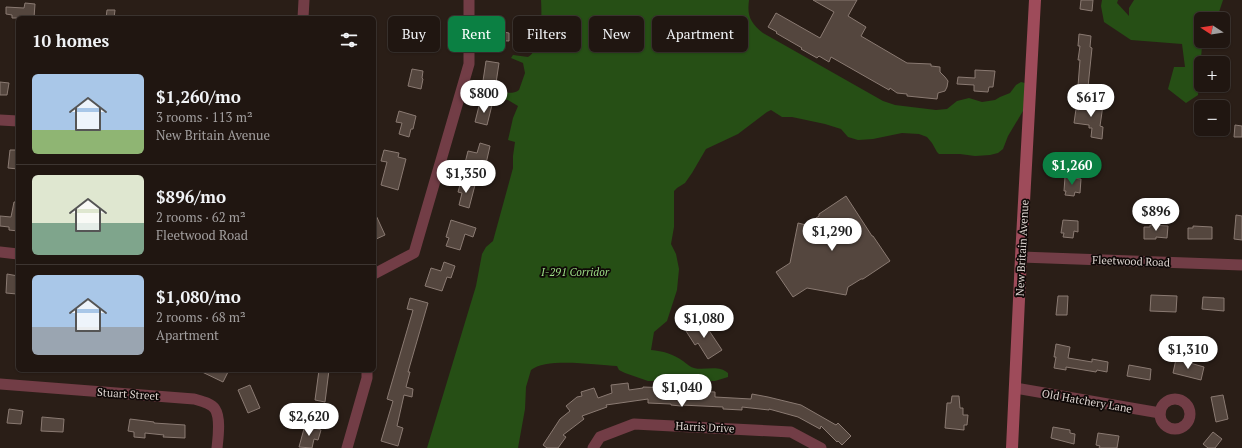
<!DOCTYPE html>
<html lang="en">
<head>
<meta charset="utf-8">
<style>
	:root { --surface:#201611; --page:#2d231f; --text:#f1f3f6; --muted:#a29f9f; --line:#3d3531; --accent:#0b8043 }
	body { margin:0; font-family:"PT Serif",serif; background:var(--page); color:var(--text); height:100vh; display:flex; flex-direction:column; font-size:15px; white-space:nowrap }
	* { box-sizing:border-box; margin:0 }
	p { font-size:13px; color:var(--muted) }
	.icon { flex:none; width:22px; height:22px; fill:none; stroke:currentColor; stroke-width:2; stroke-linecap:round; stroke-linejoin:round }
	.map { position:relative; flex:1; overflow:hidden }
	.side { position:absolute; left:16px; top:16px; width:360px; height:356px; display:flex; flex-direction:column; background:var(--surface); border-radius:6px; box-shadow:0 1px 3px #0004,0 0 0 1px var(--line) }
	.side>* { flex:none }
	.guide { position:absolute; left:388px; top:16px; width:380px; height:36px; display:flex; gap:8px }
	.needle { width:26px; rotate:282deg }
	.buttons { position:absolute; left:1194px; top:12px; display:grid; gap:8px }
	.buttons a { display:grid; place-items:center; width:36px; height:36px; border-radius:6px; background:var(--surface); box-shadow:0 1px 3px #0004,0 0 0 1px var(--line); font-size:20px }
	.price { position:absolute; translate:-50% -34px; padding:0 9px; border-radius:14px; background:#fff; color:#222; font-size:13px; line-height:26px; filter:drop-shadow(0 1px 2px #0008) }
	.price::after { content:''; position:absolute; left:50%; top:24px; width:12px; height:9px; margin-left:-6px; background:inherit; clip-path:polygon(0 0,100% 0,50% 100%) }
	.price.current { background:var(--accent); color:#fff }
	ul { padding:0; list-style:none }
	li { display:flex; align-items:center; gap:12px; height:100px; padding:0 16px }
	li+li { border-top:1px solid var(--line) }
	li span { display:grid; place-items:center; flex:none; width:112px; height:80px; border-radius:6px; color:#555 }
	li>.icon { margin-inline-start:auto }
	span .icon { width:48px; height:48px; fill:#fffc; stroke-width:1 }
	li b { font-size:17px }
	h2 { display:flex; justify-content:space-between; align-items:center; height:48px; padding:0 16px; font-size:17px }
	.pill { padding:0 14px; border-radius:6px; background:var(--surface); box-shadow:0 1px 3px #0004,0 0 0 1px var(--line); font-size:14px; line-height:36px }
	.pill.current { background:var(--accent); color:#fff }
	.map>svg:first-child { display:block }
</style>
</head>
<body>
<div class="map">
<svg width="1242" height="448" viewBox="0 0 1242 448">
	<rect width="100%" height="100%" fill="#2a1e17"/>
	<g fill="#264f15">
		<path d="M541,0H749C747,16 750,22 763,33L883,101L895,105L936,110L947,109L957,101L969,98L982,102L995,100L1000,97L1010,93L1016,85L1021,82L1025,83L1026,94L1023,111L1008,136L1003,149L998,153L990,155L975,156L960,154H939L937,152L932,143L927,137L919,134L902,133L873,139L858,140L848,137L841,129L825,124L792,117H782L771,110L767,112L738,134L706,149L692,173L685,183L677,188L674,191V227L671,244L676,254L679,269L677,290L667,321L654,332L651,350C663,351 673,354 683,361C687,364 690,367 694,368C705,371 718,364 728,373V377L715,381H648L625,373L619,370L617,366C597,365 546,357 531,370L526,387L525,409L518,448H427L476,286L482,254L486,247L493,241L513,168V156L515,142L508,140L513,118L518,106L508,100L498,99L496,94C504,90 511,96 519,90L525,73L523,63L511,58L513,55L528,57C542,49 542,14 541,0Z"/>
		<polygon points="1102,0 1118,0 1117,3 1129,16 1129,8 1134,0 1223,0 1218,15 1221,19 1201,19 1201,41 1210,41 1202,46 1198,95 1186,103 1168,89 1174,67 1185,67 1182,44 1131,40 1104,22 1101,6"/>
	</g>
	<g fill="#54463e" stroke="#8a7a72">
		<polygon points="813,0 857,0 848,16 866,27 861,36 907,63 931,64 931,66 940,67 940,72 945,77 948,81 947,87 945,91 938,93 937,99 907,96 907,94 897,93 890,88 889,90 831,57 829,62 819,56 817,58 801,49 802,48 776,33 777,32 768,27 776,13 820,38 834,12"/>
		<polygon points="1081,0 1093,0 1092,11 1080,9"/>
		<polygon points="25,3 35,4 34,18 12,18 12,15 6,14 6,7 24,8"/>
		<polygon points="107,10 115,10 114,18 106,18"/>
		<polygon points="490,19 503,20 503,32 509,33 509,41 489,40"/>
		<polygon points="410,25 431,27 429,38 426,38 425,48 412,46 413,35 408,35"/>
		<polygon points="1079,34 1091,36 1090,47 1092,48 1088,87 1078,86 1080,60 1078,60 1080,46 1078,46"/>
		<polygon points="486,61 499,63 496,83 483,81"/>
		<polygon points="412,69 423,71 422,78 423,79 421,89 408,86"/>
		<polygon points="975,70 995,71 993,87 989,87 988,92 974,91 974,85 957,84 958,77 975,78"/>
		<polygon points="0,82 9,83 7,95 0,95"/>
		<polygon points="480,102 492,105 487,125 475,122"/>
		<polygon points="1083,102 1103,105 1100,126 1103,127 1102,139 1091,137 1092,128 1089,128 1089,125 1074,123 1076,109 1079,110 1080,104 1083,105"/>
		<polygon points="399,111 416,116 413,129 411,129 409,137 399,134 402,123 396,122"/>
		<polygon points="1235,125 1242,126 1242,137 1234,137"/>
		<polygon points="480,143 490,146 485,168 465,163 468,151 477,153"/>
		<polygon points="10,150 18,150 18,169 8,168"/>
		<polygon points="384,150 399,153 398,157 406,159 398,190 381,185 387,162 381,161"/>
		<polygon points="1065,177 1081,179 1080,193 1075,192 1074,196 1065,195 1066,191 1064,191"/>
		<polygon points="461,181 475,185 469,208 459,205 462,193 458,192"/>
		<polygon points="846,196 872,236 873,236 890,261 863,279 861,279 848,287 846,295 807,288 793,297 776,272 790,263 798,223 806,225 819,216 819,214"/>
		<polygon points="14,202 18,202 18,231 9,230 9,227 0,226 0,216 11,217"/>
		<polygon points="374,211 385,235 374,240"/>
		<polygon points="1236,215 1242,216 1242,240 1234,239"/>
		<polygon points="451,220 476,228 473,237 465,234 460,250 446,246 449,238 446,237"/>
		<polygon points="1063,220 1078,221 1078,232 1074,231 1073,238 1063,237 1064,233 1061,233"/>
		<polygon points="1150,225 1168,226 1167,238 1156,237 1156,239 1144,239 1144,227 1150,227"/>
		<polygon points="1193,226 1212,227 1212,239 1188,239 1188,228 1193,228"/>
		<polygon points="444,262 455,266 451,278 447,277 442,291 425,286 431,268 441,271"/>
		<polygon points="7,274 18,276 17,294 6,293"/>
		<polygon points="1151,295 1177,296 1176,312 1150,311"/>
		<polygon points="1058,296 1068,296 1067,315 1056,315"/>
		<polygon points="1203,297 1224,298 1224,311 1202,309"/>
		<polygon points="410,298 428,303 408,372 410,372 406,387 413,389 412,397 404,395 397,426 403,428 398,446 381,441 393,401 387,399 413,310 407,309"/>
		<polygon points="702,320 722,350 708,359 698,343 695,345 686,331"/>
		<polygon points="1056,344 1070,347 1068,358 1092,362 1092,359 1108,362 1107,372 1097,370 1096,372 1066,367 1066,370 1054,368 1056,357 1054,357"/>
		<polygon points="1176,359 1204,367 1201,380 1173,373"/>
		<polygon points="1129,365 1151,369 1150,380 1127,376"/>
		<polygon points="198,370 229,370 223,382"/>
		<polygon points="319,370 329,370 325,402 315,400"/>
		<polygon points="628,383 629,390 643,388 643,387 671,388 672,386 679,386 678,393 695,394 696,391 715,392 715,397 751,399 752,394 768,397 801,405 836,425 838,423 851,436 842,445 838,441 837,442 821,426 820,429 798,417 769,409 769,410 742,407 742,410 723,409 723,407 681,405 681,406 671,405 671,404 648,403 648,399 606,405 607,407 582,416 584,419 563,435 566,437 558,448 547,448 543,445 560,419 570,411 566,406 577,397 582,396 581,392 594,388 598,398 612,393 611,385"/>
		<polygon points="250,385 260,408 248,413 238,390"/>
		<polygon points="1223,395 1228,419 1216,422 1211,397"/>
		<polygon points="952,396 959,396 960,408 963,408 963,415 968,415 967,425 964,425 964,430 945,428 947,403 951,403"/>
		<polygon points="9,409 23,411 21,424 7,423"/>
		<polygon points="42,417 64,419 63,432 41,431"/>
		<polygon points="130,419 154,422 154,423 185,425 185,438 163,437 164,435 145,433 145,438 134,437 134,432 128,431"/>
		<polygon points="305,425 321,430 318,440 314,439 312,448 299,447"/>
		<polygon points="1053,427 1070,430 1070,433 1075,434 1074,444 1051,438"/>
		<polygon points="1213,432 1222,439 1215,448 1208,448 1203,444"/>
		<polygon points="1098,433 1119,436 1117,448 1099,448 1100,446 1096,445"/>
	</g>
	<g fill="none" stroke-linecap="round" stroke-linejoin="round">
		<g stroke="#723d46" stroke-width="11">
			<polyline points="303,18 304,0"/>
			<polyline points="0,120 18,121"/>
			<polyline points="0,252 18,254"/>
			<polyline points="1021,257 1242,265"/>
			<polyline points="374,274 414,253 469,64 469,0"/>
			<path d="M0,384L194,399C201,401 211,403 215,409C221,418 218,438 217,448"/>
			<polyline points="1015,388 1160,413"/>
			<circle cx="1175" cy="414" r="15"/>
			<polyline points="347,448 367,378 367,370"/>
			<polyline points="593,448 600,437 634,424 791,432 821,448"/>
		</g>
		<polyline stroke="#9e4b5a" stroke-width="12" points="1012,448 1021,257 1035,0"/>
	</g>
	<g text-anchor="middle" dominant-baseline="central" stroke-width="3.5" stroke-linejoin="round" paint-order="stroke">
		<g font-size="11" fill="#ded5d1" stroke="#0f0907">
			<text transform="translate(1022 248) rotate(-87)">New Britain Avenue</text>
			<text transform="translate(1131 261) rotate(2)">Fleetwood Road</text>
			<text transform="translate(128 394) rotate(4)">Stuart Street</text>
			<text transform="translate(1087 401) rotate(10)">Old Hatchery Lane</text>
			<text transform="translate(705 427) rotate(3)">Harris Drive</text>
		</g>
		<g font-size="11" font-style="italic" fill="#9bdc85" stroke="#0f0907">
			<text x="575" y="272">I-291 Corridor</text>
		</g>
	</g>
</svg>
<div class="buttons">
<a><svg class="needle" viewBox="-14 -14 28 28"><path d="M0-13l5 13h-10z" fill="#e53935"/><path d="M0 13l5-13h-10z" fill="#a29f9f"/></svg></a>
<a>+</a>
<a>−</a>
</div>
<b class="price" style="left:484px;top:114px">$800</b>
<b class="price" style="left:1091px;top:118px">$617</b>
<b class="price current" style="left:1072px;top:186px">$1,260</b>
<b class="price" style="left:466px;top:194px">$1,350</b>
<b class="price" style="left:1156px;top:232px">$896</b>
<b class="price" style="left:832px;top:252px">$1,290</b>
<b class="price" style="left:704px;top:339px">$1,080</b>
<b class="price" style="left:1188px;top:370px">$1,310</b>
<b class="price" style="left:682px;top:408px">$1,040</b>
<b class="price" style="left:309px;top:437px">$2,620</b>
<div class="guide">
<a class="pill">Buy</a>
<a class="pill current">Rent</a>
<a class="pill">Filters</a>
<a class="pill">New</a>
<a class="pill">Apartment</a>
</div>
<section class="side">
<h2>10 homes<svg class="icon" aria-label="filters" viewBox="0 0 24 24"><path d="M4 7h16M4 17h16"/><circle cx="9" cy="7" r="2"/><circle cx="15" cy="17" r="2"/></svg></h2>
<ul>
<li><span style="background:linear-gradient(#a9c7e8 70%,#8fb573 0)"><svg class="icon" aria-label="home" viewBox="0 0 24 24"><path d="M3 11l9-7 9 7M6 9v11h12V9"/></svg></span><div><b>$1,260/mo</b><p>3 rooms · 113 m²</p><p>New Britain Avenue</p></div></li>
<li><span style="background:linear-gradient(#dfe7d0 60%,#7fa58c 0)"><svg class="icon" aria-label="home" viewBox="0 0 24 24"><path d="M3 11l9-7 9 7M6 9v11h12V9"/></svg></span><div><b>$896/mo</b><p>2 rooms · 62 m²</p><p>Fleetwood Road</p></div></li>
<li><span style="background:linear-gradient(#a9c7e8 65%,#9aa5b1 0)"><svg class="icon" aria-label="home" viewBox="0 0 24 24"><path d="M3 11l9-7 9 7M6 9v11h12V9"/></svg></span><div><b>$1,080/mo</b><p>2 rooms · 68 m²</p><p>Apartment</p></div></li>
</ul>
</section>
</div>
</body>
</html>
